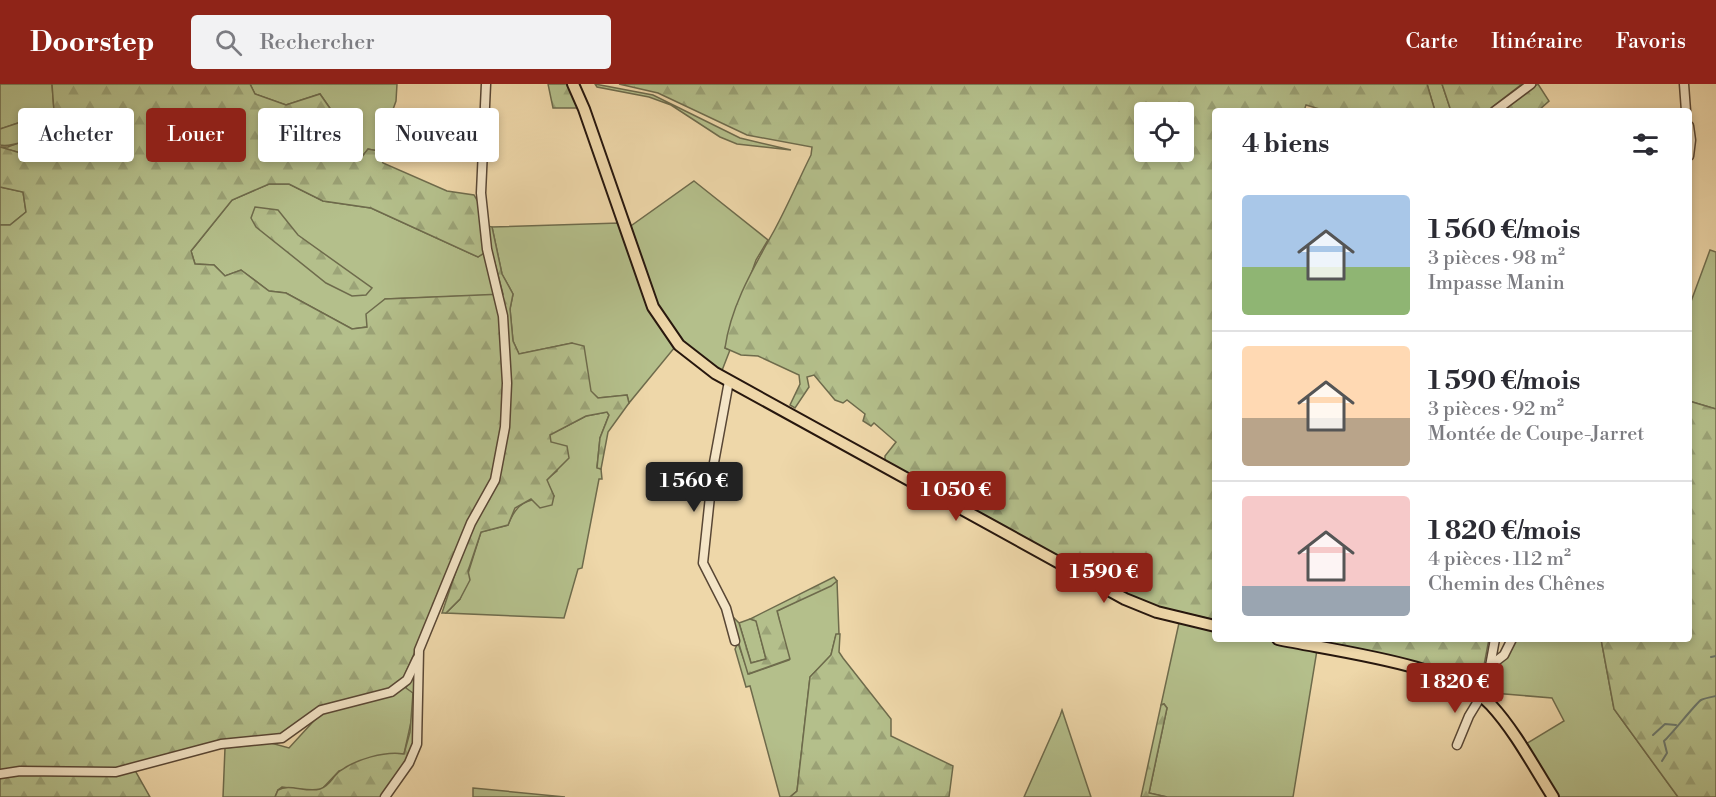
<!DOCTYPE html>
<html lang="fr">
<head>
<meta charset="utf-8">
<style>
	:root { --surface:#fff; --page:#f2f2f3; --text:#2b2b33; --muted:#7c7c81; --line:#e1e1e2; --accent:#8f2418 }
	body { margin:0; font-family:"Libre Bodoni",serif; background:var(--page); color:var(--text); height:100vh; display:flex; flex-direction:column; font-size:22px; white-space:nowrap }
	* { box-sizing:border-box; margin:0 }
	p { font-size:20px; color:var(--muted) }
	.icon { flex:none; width:33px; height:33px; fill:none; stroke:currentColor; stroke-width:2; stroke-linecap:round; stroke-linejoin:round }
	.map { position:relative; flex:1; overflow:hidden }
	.panel { position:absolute; left:1212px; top:24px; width:480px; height:534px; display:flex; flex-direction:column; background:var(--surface); border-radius:6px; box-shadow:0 3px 9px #0003 }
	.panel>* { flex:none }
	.hud { position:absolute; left:18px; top:24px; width:570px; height:54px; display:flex; gap:12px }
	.tools { position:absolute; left:1134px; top:18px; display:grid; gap:12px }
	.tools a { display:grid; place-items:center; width:60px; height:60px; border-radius:6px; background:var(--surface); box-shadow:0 3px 9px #0003; font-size:30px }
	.price { position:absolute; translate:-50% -51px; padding:0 14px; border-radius:6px; background:var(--accent); color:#fff; font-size:20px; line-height:39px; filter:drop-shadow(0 2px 3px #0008) }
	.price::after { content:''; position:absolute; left:50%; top:36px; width:18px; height:14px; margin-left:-9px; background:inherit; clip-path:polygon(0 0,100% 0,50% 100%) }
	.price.active { background:#222; color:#fff }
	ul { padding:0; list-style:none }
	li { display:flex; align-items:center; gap:18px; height:150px; padding:0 30px }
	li+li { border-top:2px solid var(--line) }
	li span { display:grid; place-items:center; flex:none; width:168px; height:120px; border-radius:6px; color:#555 }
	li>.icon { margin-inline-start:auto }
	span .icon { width:72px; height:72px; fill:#fffc; stroke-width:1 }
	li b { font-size:26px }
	h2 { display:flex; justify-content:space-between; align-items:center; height:72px; padding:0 30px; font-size:26px }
	.pill { padding:0 21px; border-radius:6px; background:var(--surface); box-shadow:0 3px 9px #0003; font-size:21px; line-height:54px }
	.pill.active { background:var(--accent); color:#fff }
	header { display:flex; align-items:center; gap:36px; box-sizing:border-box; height:84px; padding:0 30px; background:var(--accent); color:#fff }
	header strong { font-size:28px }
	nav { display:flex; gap:33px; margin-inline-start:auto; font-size:21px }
	.search { width:420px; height:54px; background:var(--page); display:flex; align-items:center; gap:15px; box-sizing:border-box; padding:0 21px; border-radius:6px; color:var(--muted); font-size:22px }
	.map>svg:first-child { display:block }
</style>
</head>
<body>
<header>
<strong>Doorstep</strong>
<div class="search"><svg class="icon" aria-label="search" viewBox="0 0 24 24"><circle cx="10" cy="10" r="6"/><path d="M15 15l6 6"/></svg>Rechercher</div>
<nav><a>Carte</a><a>Itinéraire</a><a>Favoris</a></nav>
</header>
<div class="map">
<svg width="1716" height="713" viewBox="0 0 1716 713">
	<defs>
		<pattern id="forest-firs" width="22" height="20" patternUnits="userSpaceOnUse" patternTransform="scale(1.5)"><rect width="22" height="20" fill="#b4bf8b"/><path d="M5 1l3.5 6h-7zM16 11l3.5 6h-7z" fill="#9ba377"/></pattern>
	</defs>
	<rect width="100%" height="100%" fill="#eed7a9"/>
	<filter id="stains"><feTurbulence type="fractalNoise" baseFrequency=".00333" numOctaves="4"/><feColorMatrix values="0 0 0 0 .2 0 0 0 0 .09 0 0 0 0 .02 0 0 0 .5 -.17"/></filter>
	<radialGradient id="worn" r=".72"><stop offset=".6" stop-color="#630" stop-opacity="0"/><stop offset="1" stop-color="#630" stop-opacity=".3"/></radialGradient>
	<g fill="#b4bf8b" stroke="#6e6b4c" stroke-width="1.5">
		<polygon points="0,0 52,0 54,27 0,45"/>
		<polygon points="250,0 397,0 396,17 378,67 368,65 361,74 347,69 352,56 320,10 286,21 255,10"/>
		<polygon points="595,0 653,11 740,54 791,66 737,60 720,53 671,21 649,13 597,3"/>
		<polygon points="1427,0 1442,0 1451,27 1435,27"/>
		<polygon points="30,54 41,54 42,69 34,73 0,63 8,63"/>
		<polygon points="694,97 768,156 756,176 725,264 730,266 721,289 678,254 661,232 628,144"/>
		<polygon points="269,100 289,100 323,117 371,124 478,173 484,169 495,211 385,215 367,243 352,245 286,209 269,207 241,186 225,192 214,181 195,180 191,167 232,116"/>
		<polygon points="0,103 23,108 26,128 10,141 0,141"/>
		<polygon points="619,139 647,220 675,263 629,319 627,311 598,314 590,307 572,259 519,270 513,257 510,225 513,210 502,190 492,143"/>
		<polygon points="1710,166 1716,168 1716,325 1689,317 1689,223"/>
		<path d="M607,328L609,331L600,354L597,383L601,385L602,395H599L582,484L578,485L564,534L446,529L460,515L481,448L508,441C518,415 529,416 554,412L546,396L557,387L549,351L586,332Z"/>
		<polygon points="837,497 839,550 836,551 831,571 810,593 797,707 790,713 780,713 750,602 746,603 735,565 738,559 749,590 789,576 777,527"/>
		<polygon points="750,535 756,536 766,575 751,579 739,539"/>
		<polygon points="1179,539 1215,546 1215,555 1260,555 1317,566 1293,713 1167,713 1149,709 1167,624 1164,620 1161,621"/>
		<polygon points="1515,555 1601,555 1614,625 1678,713 1557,713 1524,661 1564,637 1552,614 1493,609 1493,591"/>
		<polygon points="407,601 413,609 413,629 404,670 339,687 322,705 313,707 282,703 278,706 275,713 223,713 225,664 271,659 289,664 322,628 391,610"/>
		<polygon points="1062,626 1091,713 1024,713 1060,632"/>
		<polygon points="473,704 565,713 473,713"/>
	</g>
	<g fill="url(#forest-firs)" stroke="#6e6b4c" stroke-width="1.5" fill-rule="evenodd">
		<path d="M52,0H250L255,10L286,21L320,10L352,56L348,69L361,74L368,65L378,67L383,79L447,107L474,111L478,118L484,169L478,173L371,124L323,117L289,100H269L232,116L191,167L195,180L214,181L225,192L241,186L269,207L286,209L352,245L367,243L366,230L385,215L503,210L489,157L488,142L492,143L502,190L513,210L510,225L513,257L519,270L572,259L584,262L591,307L598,314L627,311L629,319L608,348L601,385L597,384L600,354L609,331L607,328L586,332L550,351L551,358L567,362L569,374L547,396L554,412L552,421L540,424L531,415L515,424L508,441L481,448L468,487L470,496L460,515L446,529H442L466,457L494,391L401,599L394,604L337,618L286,650L137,682L136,688L150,713H0V141H10L26,128L23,108L0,103V63L34,73L42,69L41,54C26,54 14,64 0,61V45L54,27Z"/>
		<polygon points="548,0 567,0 573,6 578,24 553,24"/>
		<path d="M619,0H1427L1435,27H1326L1306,21L1304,27H1215V536L1151,521L1129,511L885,378V372L896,358L874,339L871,342L863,337L865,330L847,316L843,319L835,316L814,291L807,293L809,303L795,324L790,321L800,300L799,291L758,272L741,271L725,264C731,221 754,183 775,145C788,121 799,95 811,71L812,63L747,51L658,9ZM1144,28H1184V68H1144Z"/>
		<polygon points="1442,0 1522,0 1487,27 1451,27"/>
		<polygon points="1538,0 1549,17 1538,27 1500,27"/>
		<polygon points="255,123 278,126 298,151 372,204 366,211 352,212 326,199 256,143 251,134"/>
		<polygon points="1689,317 1716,325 1716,713 1678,713 1614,625 1601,555 1689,555"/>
		<polygon points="834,493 837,497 831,502 777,527 790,575 748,590 732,537 733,533 739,539 751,579 766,575 756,537 750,535"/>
		<polygon points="836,550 840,550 839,568 843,574 891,635 891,652 953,682 949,713 790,713 797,707 810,593 831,571"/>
		<polygon points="1300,555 1489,555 1482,592 1475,598 1440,586"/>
		<path d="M411,590L416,591L417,647L409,675L382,713H275L278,706C289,699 306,709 320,705C330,702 332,693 340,687C356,675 385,667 404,670L410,648L413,609L406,604Z"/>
		<polygon points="1164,620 1167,624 1149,709 1167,713 1141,713 1161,621"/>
	</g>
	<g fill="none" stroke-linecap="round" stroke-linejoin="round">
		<g stroke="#6b786d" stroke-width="2">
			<polyline points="1711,573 1716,572"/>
			<polyline points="1653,651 1665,640 1676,641"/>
			<path d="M1662,677L1667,669L1664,657C1671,651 1697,618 1701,616C1705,614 1711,613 1716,612"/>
		</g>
		<defs>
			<g id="minor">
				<polyline points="1684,0 1686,27"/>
				<polyline points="1495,27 1531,0"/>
				<polyline points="1689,42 1691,56 1689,72"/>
				<polyline points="729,297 713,384 703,479 726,524 735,557"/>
				<polyline points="1491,581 1504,571 1512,555"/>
				<polyline points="1457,661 1469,632 1486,604 1495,555"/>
				<polyline points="0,690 20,687 116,688 221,660 282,654 321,626 391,608 407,596 417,575"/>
				<polyline points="385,713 409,679 417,660 419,566 471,439 495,396 505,343 507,299 503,232 487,165 481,109 486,0"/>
			</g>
			<g id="major">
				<polyline points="573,0 584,25 653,223 679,261 715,289 1125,515 1157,528 1215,542"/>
				<path d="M1278,555C1333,567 1453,580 1491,621C1515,647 1534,683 1553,713"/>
			</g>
		</defs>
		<use href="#minor" stroke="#594735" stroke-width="11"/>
		<use href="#major" stroke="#27170e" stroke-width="14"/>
		<use href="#minor" stroke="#f4e5c7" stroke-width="8"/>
		<use href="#major" stroke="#eed7a9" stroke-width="10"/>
	</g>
	<rect width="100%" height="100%" filter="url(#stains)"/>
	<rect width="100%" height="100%" fill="url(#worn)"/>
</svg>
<div class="tools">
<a><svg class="icon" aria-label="locate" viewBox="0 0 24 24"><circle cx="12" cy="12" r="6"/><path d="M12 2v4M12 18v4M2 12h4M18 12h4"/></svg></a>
</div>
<b class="price active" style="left:694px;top:429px">1 560 €</b>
<b class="price" style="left:956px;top:438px">1 050 €</b>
<b class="price" style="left:1104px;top:520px">1 590 €</b>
<b class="price" style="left:1455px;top:630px">1 820 €</b>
<div class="hud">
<a class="pill">Acheter</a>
<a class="pill active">Louer</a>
<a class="pill">Filtres</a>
<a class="pill">Nouveau</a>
</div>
<section class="panel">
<h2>4 biens<svg class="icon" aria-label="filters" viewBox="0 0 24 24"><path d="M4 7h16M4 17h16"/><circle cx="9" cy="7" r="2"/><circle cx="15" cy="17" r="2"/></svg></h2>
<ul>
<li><span style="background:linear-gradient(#a9c7e8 60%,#8fb573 0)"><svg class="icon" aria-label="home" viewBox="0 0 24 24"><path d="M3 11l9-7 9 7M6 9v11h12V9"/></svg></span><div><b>1 560 €/mois</b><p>3 pièces · 98 m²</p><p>Impasse Manin</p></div></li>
<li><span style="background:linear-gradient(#ffd9b3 60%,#b9a48a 0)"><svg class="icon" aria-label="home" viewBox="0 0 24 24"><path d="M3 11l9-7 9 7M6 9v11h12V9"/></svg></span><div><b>1 590 €/mois</b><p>3 pièces · 92 m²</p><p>Montée de Coupe-Jarret</p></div></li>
<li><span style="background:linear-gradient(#f6c9c9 75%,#9aa5b1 0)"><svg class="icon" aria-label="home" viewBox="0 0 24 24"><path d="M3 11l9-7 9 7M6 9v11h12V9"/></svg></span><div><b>1 820 €/mois</b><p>4 pièces · 112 m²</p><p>Chemin des Chênes</p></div></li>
</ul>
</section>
</div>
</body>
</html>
